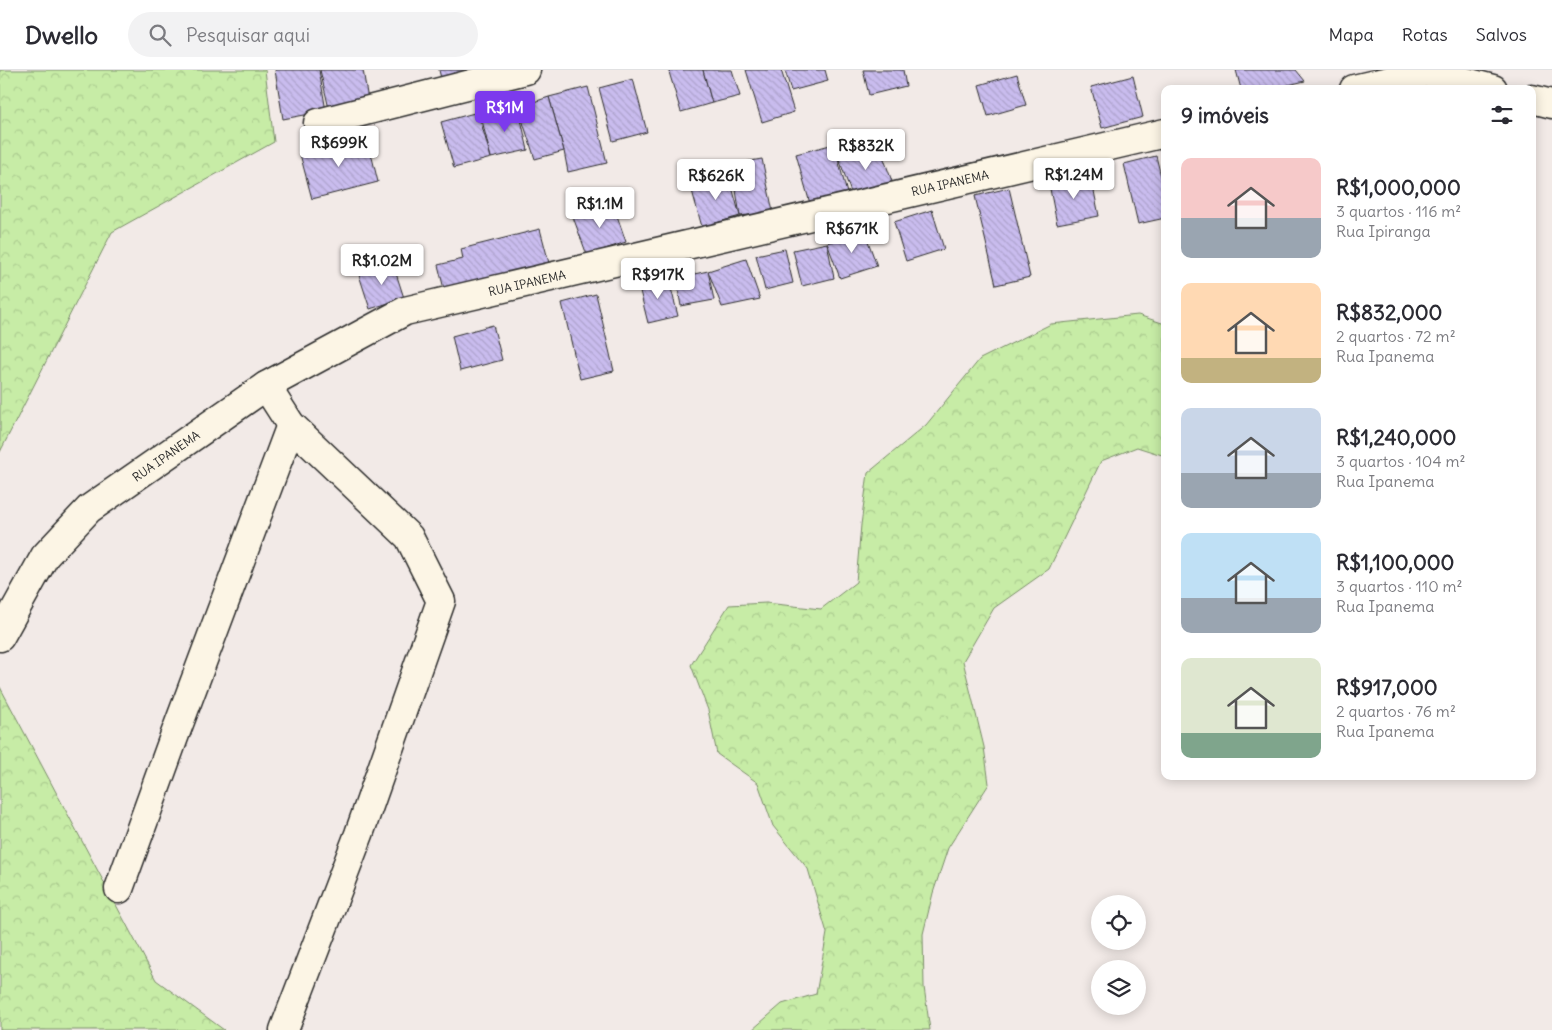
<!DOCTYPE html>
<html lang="pt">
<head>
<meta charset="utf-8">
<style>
	:root { --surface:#fff; --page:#f2f2f3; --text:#2b2b33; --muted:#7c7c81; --line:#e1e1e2; --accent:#7c3aed }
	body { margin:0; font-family:Delius,sans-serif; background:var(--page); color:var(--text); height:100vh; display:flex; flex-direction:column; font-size:19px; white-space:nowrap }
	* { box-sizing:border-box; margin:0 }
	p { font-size:16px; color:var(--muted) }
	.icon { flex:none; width:28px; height:28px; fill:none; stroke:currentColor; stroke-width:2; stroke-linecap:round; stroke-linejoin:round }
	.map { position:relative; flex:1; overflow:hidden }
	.side { position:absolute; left:1161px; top:15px; width:375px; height:695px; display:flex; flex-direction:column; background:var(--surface); border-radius:10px; box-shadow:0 2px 12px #0003 }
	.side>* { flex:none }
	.controls { position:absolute; left:1091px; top:825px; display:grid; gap:10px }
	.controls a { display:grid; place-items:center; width:55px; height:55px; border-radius:50%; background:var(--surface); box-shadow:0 2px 12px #0003; font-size:25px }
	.price { position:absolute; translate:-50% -42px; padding:0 11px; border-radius:5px; background:#fff; color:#222; font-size:16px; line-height:32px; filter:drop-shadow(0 1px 2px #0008) }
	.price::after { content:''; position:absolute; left:50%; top:30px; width:15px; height:11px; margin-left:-8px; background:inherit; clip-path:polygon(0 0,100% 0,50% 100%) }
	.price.current { background:var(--accent); color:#fff }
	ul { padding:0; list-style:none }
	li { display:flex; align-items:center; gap:15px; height:125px; padding:0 20px }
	li span { display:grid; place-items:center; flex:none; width:140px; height:100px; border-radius:10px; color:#555 }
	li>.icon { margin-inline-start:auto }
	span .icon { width:60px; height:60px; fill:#fffc; stroke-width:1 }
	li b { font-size:21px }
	h2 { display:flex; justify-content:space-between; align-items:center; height:60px; padding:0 20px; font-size:21px }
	header { display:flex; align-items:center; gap:30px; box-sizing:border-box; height:70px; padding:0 25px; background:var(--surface); border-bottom:1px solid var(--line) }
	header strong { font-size:24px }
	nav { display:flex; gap:28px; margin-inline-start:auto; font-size:18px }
	.search { width:350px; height:45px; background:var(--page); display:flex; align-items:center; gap:12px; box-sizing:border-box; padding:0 18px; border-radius:28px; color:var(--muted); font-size:19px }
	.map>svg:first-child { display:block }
</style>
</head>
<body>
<header>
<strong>Dwello</strong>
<div class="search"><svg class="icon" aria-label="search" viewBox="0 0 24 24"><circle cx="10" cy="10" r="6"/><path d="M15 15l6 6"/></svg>Pesquisar aqui</div>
<nav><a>Mapa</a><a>Rotas</a><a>Salvos</a></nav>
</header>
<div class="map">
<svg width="1552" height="960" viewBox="0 0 1552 960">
	<defs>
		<pattern id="forest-crowns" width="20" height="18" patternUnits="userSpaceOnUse" patternTransform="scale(1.25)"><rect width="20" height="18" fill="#c7eca6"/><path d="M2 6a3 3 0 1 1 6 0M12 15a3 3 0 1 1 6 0" fill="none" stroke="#abcb8f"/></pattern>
		<pattern id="building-back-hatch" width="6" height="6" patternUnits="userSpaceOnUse" patternTransform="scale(1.25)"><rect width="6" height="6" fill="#c9bcee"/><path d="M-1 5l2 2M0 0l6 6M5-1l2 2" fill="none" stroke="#ada2cc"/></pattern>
	</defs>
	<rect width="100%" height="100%" fill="#f2eae7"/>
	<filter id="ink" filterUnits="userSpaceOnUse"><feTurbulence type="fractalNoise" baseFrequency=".02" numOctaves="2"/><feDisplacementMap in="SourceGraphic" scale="10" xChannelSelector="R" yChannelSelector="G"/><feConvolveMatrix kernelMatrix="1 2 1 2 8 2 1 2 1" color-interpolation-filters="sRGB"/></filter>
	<g filter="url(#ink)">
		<g fill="url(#forest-crowns)" stroke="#798c68">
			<polygon points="0,0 265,0 274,72 112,162 0,382"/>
			<polygon points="1138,245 1165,254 1165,386 1137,377 1101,391 1049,499 994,538 963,591 984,677 989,714 948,778 933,823 923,864 924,917 930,960 752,960 782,934 816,924 827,863 808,799 773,756 758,713 717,684 708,640 691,595 729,535 766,533 821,539 856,512 861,455 868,403 926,355 980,289 1051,254"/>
			<polygon points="0,617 156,910 224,960 0,960"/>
		</g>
		<g fill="url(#building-back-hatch)" stroke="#2b2b2b">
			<polygon points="275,0 319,0 326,41 283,49"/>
			<polygon points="320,0 363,0 369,36 330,43"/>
			<polygon points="439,0 479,0 442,13"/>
			<polygon points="675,0 703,0 712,33 681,42 669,2"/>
			<polygon points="703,0 732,0 740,26 712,33"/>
			<polygon points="746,0 781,0 794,42 762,52"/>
			<polygon points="785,0 825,0 828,11 791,21"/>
			<polygon points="863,0 903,0 906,16 869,25"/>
			<polygon points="1236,0 1296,0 1305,11 1271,19 1241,19"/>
			<polygon points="1017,4 1026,35 988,46 979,15"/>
			<polygon points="1133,6 1143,47 1102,58 1091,17"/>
			<polygon points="633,9 647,62 613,71 599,18"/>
			<polygon points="588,17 607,93 568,102 564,81 549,27"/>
			<polygon points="549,27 564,81 535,89 518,37"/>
			<polygon points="518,37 528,80 491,88 481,46"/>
			<polygon points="478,42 491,88 454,98 441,52"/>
			<polygon points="367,67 378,112 312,129 300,84"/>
			<polygon points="878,72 894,117 854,131 838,86"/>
			<polygon points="834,74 848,127 811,137 796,84"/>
			<polygon points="1156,86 1165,123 1165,148 1138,154 1124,94"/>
			<polygon points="762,89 773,142 740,146 732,94"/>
			<polygon points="729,106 740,146 702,157 691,117"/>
			<polygon points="1091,106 1099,146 1057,154 1049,114"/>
			<polygon points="1009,118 1030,207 996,215 975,126"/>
			<polygon points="613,134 626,172 587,185 573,147"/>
			<polygon points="932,140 944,179 906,191 894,152"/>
			<polygon points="540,159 549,193 444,219 438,195 463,189 461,179"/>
			<polygon points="864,160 877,196 840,208 827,173"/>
			<polygon points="827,173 834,208 802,216 793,180"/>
			<polygon points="785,179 793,213 765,220 756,185"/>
			<polygon points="746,189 760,229 722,237 708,201"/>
			<polygon points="393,194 404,228 370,239 359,205"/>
			<polygon points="708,201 714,230 681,236 676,208"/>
			<polygon points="668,206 678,246 648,253 638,213"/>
			<polygon points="596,224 614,301 580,309 562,233"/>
			<polygon points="493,255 502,290 460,301 452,266"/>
		</g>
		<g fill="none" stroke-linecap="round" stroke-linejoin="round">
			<defs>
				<g id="minor">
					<polyline points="1420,0 1493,19"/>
					<polyline points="1354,19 1427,2"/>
					<polyline points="1532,29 1552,34"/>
					<polyline points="318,53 526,0"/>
					<polyline points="266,316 291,355 409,467 441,531 359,764 284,960"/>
					<polyline points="0,567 45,486 89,439 266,316 405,241 1165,63"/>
					<polyline points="119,819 174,667 291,355"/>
				</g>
			</defs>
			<use href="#minor" stroke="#2b2b2b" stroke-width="31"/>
			<use href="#minor" stroke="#fcf5e5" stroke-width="28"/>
		</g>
	</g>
	<g text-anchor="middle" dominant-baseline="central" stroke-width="5" stroke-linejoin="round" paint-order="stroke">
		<g font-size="12" fill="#2b2b2b" stroke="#fcf5e5">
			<text transform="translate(950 113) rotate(-13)">RUA IPANEMA</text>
			<text transform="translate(527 213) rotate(-13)">RUA IPANEMA</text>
			<text transform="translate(166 386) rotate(-35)">RUA IPANEMA</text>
		</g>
	</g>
</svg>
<div class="controls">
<a><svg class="icon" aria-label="locate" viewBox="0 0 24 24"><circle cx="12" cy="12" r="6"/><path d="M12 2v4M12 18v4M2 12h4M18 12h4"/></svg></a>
<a><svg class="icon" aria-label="layers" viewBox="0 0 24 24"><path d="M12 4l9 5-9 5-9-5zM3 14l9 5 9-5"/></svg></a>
</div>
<b class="price current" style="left:505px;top:63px">R$1M</b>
<b class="price" style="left:339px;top:98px">R$699K</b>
<b class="price" style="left:866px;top:101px">R$832K</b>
<b class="price" style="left:1074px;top:130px">R$1.24M</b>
<b class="price" style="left:716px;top:131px">R$626K</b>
<b class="price" style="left:600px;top:159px">R$1.1M</b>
<b class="price" style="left:852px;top:184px">R$671K</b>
<b class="price" style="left:382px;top:216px">R$1.02M</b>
<b class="price" style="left:658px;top:230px">R$917K</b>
<section class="side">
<h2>9 imóveis<svg class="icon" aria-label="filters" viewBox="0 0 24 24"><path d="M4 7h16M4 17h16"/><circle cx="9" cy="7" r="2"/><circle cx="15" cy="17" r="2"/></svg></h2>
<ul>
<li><span style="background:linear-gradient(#f6c9c9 60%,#9aa5b1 0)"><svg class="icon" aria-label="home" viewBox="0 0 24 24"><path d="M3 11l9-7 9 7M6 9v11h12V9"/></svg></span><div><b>R$1,000,000</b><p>3 quartos · 116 m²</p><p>Rua Ipiranga</p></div></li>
<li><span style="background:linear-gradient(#ffd9b3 75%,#c2b280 0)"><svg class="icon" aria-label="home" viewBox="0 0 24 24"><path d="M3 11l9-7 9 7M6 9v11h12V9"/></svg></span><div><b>R$832,000</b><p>2 quartos · 72 m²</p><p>Rua Ipanema</p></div></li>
<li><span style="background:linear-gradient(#c9d6e8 65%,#9aa5b1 0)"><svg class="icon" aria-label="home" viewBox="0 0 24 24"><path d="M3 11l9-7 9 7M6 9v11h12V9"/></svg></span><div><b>R$1,240,000</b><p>3 quartos · 104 m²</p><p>Rua Ipanema</p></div></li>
<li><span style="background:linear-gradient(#bfe0f5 65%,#9aa5b1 0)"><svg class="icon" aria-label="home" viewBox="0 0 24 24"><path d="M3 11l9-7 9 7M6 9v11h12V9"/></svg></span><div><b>R$1,100,000</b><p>3 quartos · 110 m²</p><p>Rua Ipanema</p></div></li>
<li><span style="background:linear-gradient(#dfe7d0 75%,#7fa58c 0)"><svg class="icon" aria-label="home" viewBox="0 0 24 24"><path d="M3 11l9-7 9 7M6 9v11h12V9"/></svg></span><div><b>R$917,000</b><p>2 quartos · 76 m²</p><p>Rua Ipanema</p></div></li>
</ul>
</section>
</div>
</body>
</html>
